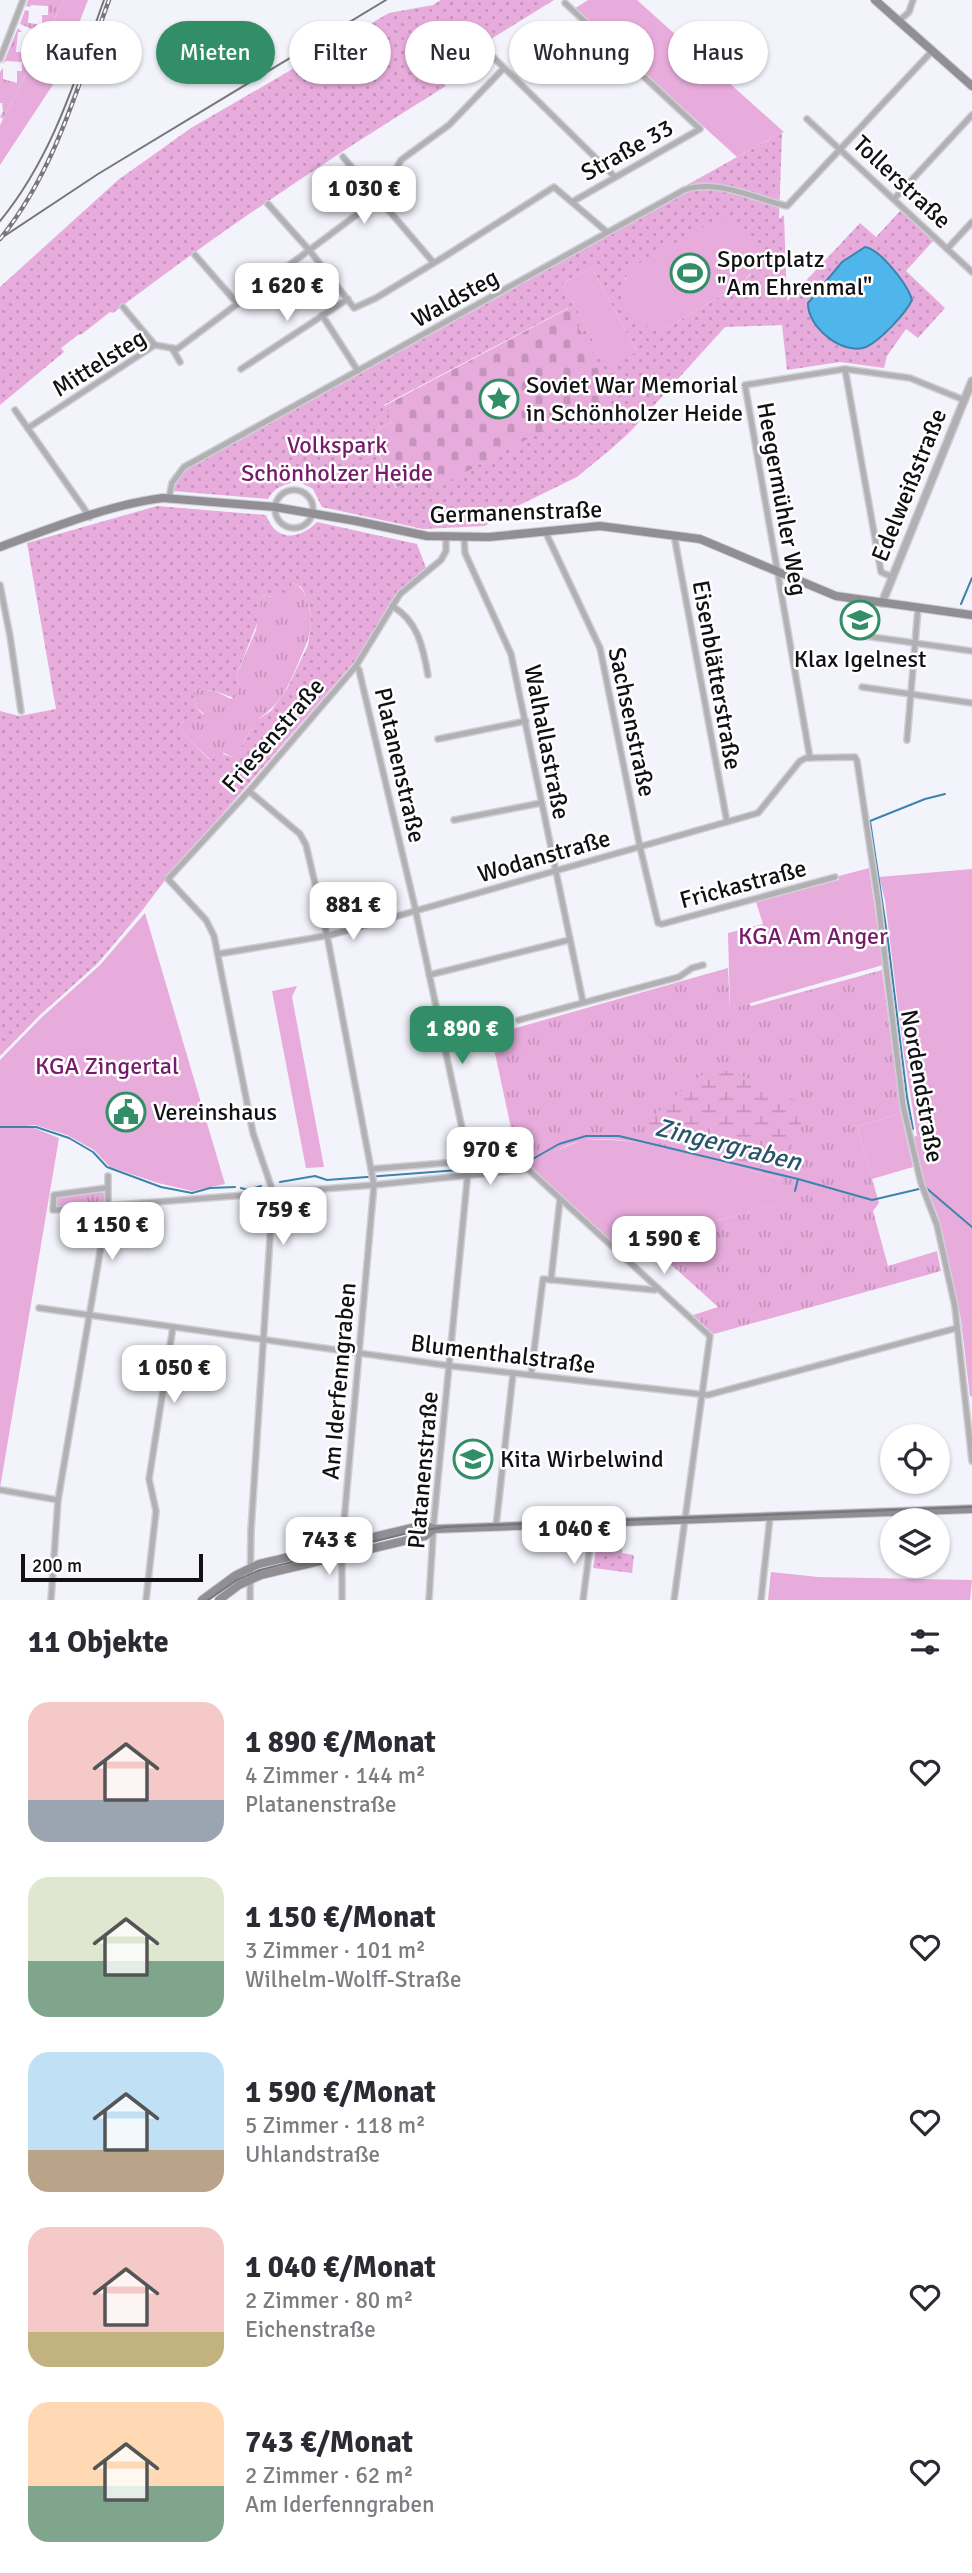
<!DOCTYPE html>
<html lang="de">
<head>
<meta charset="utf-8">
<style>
	:root { --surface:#fff; --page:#f7f7f7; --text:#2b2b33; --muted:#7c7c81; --accent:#328e66 }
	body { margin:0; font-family:Signika,sans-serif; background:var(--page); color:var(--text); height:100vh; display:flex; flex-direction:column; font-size:26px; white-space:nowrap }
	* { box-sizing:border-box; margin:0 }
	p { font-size:23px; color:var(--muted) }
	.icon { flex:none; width:38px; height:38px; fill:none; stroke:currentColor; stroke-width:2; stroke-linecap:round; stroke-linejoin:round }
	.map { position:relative; height:1600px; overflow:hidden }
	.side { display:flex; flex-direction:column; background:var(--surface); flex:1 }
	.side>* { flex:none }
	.hud { position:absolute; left:21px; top:21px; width:931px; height:63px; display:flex; gap:14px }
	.tools { position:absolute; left:880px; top:1424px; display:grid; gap:14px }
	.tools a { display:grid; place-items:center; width:70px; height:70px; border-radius:50%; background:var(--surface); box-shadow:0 2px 5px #0004; font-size:35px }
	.scale { position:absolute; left:21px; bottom:18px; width:182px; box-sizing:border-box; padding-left:7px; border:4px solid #111114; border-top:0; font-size:19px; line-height:24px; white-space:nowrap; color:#111114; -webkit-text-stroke:5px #fff; paint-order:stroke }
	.price { position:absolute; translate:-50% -60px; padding:0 16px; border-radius:14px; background:#fff; color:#222; font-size:23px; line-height:46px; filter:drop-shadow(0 2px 4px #0008) }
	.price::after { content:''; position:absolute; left:50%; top:42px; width:21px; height:16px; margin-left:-10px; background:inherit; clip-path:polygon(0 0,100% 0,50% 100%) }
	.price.on { background:var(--accent); color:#fff }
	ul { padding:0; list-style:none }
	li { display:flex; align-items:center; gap:21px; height:175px; padding:0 28px }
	li span { display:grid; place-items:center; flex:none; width:196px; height:140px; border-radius:21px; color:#555 }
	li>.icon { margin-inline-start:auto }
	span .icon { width:84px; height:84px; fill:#fffc; stroke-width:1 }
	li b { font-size:30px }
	h2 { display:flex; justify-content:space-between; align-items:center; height:84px; padding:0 28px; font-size:30px }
	.pill { padding:0 24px; border-radius:32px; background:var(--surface); box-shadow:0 2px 5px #0004; font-size:24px; line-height:63px }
	.pill.on { background:var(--accent); color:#fff }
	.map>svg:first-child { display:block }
</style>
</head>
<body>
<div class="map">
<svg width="972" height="1600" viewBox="0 0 972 1600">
	<defs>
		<pattern id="grass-tufts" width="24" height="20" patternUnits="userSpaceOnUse" patternTransform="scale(1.75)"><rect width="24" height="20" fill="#e7acdc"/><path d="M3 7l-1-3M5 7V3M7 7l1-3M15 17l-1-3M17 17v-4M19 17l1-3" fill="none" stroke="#c593bc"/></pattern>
		<pattern id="wetland-marsh" width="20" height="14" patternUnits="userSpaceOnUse" patternTransform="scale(1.75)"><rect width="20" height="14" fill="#e7acdc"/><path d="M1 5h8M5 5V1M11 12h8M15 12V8" fill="none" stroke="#c593bc"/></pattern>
		<pattern id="cemetery-stones" width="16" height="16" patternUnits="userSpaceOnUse" patternTransform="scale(1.75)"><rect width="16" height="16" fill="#e7acdc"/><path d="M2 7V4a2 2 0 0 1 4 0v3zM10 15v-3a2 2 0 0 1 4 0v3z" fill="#c593bc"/></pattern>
		<pattern id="park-dots" width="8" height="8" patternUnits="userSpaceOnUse" patternTransform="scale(1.75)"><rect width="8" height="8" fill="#e7acdc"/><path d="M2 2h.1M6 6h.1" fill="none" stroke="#c593bc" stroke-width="1.8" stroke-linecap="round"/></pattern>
	</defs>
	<rect width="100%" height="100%" fill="#f3f3fc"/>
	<g fill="url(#grass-tufts)">
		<polygon points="28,0 64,0 3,119 0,117 3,111 2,103 0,103 0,72 3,68 3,79 17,83 17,71 22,71 22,62 6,61 3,64 18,28 22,32 18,32 16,52 32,52 34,30 20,24 25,10 29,11 28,23 37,24 37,27 42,27 42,15 48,15 48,6 31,5 30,7 26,6"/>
		<path d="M293,583C303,587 305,594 308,604C316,628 306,644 297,666C286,691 282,701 260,718C251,726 244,744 237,754L232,757L224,753L213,760L210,759C201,751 183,735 179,726L184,721L204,714L196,707L193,693L197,689L215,691L231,699L239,688L237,674L256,630L261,595L279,598L287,587Z"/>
		<path d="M728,968L730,1009L749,1003L751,1006L882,970L901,1114L857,1126L879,1203L873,1211L888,1266L937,1251L941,1271L714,1334L690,1316L718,1307L645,1241L785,1202L781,1179C735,1167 624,1130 582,1141C562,1145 546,1157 528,1165L524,1149L516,1151L491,1035Z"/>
		<polygon points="102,1192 105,1194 104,1202 55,1208 55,1197"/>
	</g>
	<path fill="url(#wetland-marsh)" d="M718,1068L751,1079L761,1078L776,1095L796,1100L800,1105L802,1121L779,1164V1171L667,1142L645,1128L644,1124C666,1107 692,1075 718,1068Z"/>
	<polygon fill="url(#cemetery-stones)" points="569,308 615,393 429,492 415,478 397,488 368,434 392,422 384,406"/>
	<g fill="url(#park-dots)" fill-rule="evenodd">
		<path d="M441,0H554L433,75L446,86C331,157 220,231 113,313L110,312L82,334L78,335L61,348L64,352L0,405V287L118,180L191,128L389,13L433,5Z"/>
		<path d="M782,132L779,219L784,215L787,301L860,223L876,237L901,210L934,240L906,271L945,308L918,338L906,329L887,356L884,368L840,362L787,370L782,325L725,327L630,432L611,449L577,477L501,514L485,526L423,529L322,507L313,489L298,481C286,485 276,485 268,499L173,491C177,479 184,470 195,463L493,300L667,201L678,190ZM873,249L907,289L912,300L903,313L851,348L832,340L810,299L851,255ZM634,266L751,274L742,283L667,328L625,279ZM592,268L636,350L607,367L563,283ZM568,308L614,393L430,491L421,477L396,488L368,434L392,422L384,405Z"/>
		<path d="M157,506L266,515C276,542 299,540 317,522L417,544L426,568L397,593L356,660L166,879L141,912L98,963L40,1015L0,1056V711L19,716L56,709L27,543ZM293,583L301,587L304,592L310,610L311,624L308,645L287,689L271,711L256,721L237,754L232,757L220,753L213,759H209C201,751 183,735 179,726L184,721L191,724L204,721L206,718L196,707L193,693L197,689L215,691L234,698L239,688L237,674L260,616L261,595L279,598Z"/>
		<polygon points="622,1530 622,1553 634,1555 632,1573 593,1568 599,1531"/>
	</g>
	<g fill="#e7acdc">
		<polygon points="64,0 88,0 58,77 0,165 0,125"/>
		<polygon points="588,0 637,0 785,133 782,132 737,157 574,9"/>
		<path d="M723,219C759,226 768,258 742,283L667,328C629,332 608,296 634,266L712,222Z"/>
		<polygon points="592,268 636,350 635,353 607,368 563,283"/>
		<polygon points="869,868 883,965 730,1009 728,933 763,924 756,902 839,880 839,876"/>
		<polygon points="972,869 972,1396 970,1397 961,1320 950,1267 938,1216 923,1180 913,1137 917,1136 904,1055 885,900 879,877"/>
		<polygon points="145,913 225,1184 192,1191 158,1183 110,1167 94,1150 67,1135 35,1125 18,1127 34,1128 59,1138 0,1488 0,1060 42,1017 100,965"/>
		<polygon points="297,986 292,997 324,1167 306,1168 272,991"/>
		<polygon points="901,1114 913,1167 872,1179 857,1126"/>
		<path d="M583,1140C644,1135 722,1163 781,1179L786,1202L617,1248L528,1165L544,1155Z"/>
		<polygon points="771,1572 818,1577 972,1580 970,1600 768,1600"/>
	</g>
	<path fill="#4fb6ec" stroke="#3c84ab" stroke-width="2" d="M865,247C880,249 908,285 912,300C906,313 880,341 866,347C843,356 807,327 808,303L842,262Z"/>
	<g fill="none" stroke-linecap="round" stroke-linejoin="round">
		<g stroke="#3c84ab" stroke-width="2">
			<polyline points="961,604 972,578"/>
			<polyline points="0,1127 36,1127 69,1138 93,1152 107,1167 161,1187 192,1193 210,1188 235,1187"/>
			<polyline points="913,1129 907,1097 888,941 870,821 925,799 945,794"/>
			<polyline points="531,1160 559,1144 586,1136 619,1136 798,1179 872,1200 919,1189"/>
			<polyline points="479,1168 518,1163"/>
			<polyline points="280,1182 315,1176 327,1180 459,1170"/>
			<polyline points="925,1187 972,1227"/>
			<polyline points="241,1188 248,1190 261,1186"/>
			<polyline points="795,1191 798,1179"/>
		</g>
		<defs>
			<g id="minor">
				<polyline points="565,3 700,129 572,202"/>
				<polyline points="900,20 909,12 913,0"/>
				<polyline points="491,55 614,176"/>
				<polyline points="0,59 23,0"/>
				<polyline points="807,119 972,272"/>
				<polyline points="343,157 433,262"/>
				<polyline points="894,199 972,115"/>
				<polyline points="268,204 310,251 354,308 376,298 447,255 554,187 607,232"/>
				<polyline points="947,249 972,222"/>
				<polyline points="195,255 237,303"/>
				<polyline points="123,307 155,345"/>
				<polyline points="322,315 358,371"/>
				<polyline points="172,348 180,362"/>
				<polyline points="241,369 348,299"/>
				<polyline points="845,369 881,572 892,577"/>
				<polyline points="15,410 90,517"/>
				<polyline points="28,428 155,345 177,349 379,198 401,160 449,125 504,68"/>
				<circle cx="294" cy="509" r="19"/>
				<path d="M169,498L172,483L184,467L684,190C715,178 756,199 787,206L933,50"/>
				<polyline points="545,531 600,648 640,847 658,923 662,924 835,877"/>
				<polyline points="674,535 727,822"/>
				<polyline points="464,537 465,553 511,654 583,1002"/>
				<polyline points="0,585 10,636 21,711"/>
				<path d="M392,606C418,621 423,647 428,675"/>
				<polyline points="851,634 972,651"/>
				<polyline points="356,666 359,670 414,903 469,1161 434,1519 429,1600"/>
				<polyline points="862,687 972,703"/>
				<polyline points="438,739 526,721"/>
				<polyline points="907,740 918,608"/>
				<polyline points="810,758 745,385 845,369 910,378 964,400"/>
				<polyline points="249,791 300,834 306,845 327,935 374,1185 342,1544"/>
				<polyline points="454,820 541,803"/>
				<polyline points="218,954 331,935 758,813 800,761 806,758 855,757 857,761 878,901 903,1106 921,1183 937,1225 955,1307 972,1461"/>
				<polyline points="429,975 569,940"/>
				<polyline points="519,1020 679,977 692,968 703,965"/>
				<polyline points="371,1169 469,1161 520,1154 528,1169 710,1336 674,1600"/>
				<polyline points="106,1188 54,1195 53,1210 374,1185 528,1169"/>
				<polyline points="551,1280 560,1199"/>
				<polyline points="39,1308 451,1366 708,1395 957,1328"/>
				<polyline points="531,1375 543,1279 655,1290 657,1288"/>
				<polyline points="1,1490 58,1500"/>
				<polyline points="496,1526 513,1374"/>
				<polyline points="51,1600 58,1500 108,1205 108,1176"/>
				<polyline points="146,1600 156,1511 149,1479 173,1327"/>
				<polyline points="250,1600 251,1530 273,1192 253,1133 214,936 206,920 168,879 249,791 356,666 400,594 441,560 446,551 446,537"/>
				<polyline points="342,1600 342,1555"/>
				<polyline points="583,1600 593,1523"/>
				<polyline points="761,1600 770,1517"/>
			</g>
			<polyline id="tertiary" points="882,603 972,381"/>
			<g id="secondary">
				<polyline points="875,0 972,86"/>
				<path d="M0,547C49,529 111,504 163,498L275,507L356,521L427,536L489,537L600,526L700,539L836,596L972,615"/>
				<polyline points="202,1600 236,1575 259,1564 424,1525 434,1529 972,1509"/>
				<polyline points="219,1600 239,1585 261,1575 425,1536 434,1529"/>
			</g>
		</defs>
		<use href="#minor" stroke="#cfcfd7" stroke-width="8"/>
		<use href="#tertiary" stroke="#cfcfd7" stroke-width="10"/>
		<use href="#secondary" stroke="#cfcfd7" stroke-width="10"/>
		<use href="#minor" stroke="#b2b0b3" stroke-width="5"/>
		<use href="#tertiary" stroke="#b2b0b3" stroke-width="7"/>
		<use href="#secondary" stroke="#928f94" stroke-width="8"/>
		<g stroke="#77777c" stroke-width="2">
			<path d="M0,221C53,157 76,77 104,0"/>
			<polyline points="0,239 98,174 386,0"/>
			<polyline points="208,1600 237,1580 260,1570 408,1533 445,1527 972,1507"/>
		</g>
		<defs>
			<path id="rail" d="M0,239C56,170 79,82 109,0"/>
		</defs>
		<use href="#rail" stroke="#77777c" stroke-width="4.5"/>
		<use href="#rail" stroke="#fff" stroke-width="2" stroke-dasharray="5" stroke-linecap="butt"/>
	</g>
	<defs>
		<symbol id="stadium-ring" viewBox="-11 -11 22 22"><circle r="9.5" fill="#fff" stroke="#328e66" stroke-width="1.5"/><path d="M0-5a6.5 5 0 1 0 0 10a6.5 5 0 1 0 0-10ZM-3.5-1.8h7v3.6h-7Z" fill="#328e66"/></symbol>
		<symbol id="sight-ring" viewBox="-11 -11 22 22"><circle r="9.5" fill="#fff" stroke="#328e66" stroke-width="1.5"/><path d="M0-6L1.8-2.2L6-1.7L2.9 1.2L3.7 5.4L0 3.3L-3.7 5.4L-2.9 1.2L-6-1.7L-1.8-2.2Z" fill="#328e66"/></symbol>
		<symbol id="school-ring" viewBox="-11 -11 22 22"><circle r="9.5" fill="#fff" stroke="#328e66" stroke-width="1.5"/><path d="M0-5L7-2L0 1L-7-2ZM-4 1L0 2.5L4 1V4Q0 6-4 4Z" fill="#328e66"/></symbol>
		<symbol id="civic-ring" viewBox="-11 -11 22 22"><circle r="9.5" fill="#fff" stroke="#328e66" stroke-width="1.5"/><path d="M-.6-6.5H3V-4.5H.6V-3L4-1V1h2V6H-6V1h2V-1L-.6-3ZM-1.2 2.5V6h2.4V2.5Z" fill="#328e66"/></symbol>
	</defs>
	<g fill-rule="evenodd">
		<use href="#stadium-ring" x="668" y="251" width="44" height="44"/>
		<use href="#sight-ring" x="477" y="377" width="44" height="44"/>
		<use href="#school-ring" x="838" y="598" width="44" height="44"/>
		<use href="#civic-ring" x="104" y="1090" width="44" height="44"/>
		<use href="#school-ring" x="451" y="1437" width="44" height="44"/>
	</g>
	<g text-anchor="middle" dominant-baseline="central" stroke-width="5" stroke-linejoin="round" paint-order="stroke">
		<g font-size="24" fill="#111114" stroke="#fff">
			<text transform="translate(627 150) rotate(-29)">Straße 33</text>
			<text transform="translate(902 182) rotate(43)">Tollerstraße</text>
			<text transform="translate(455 298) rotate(-29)">Waldsteg</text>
			<text transform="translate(99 363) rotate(-32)">Mittelsteg</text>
			<text transform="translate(909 485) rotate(-68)">Edelweißstraße</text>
			<text transform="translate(782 499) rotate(80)">Heegermühler Weg</text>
			<text transform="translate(516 512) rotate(-2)">Germanenstraße</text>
			<text transform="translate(717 675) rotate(80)">Eisenblätterstraße</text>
			<text transform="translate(632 722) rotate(78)">Sachsenstraße</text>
			<text transform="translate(273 735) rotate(-49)">Friesenstraße</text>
			<text transform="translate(547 742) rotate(79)">Walhallastraße</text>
			<text transform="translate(400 765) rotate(77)">Platanenstraße</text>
			<text transform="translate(544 856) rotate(-16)">Wodanstraße</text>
			<text transform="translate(743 884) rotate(-15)">Frickastraße</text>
			<text transform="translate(922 1086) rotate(80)">Nordendstraße</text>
			<text transform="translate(503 1354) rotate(7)">Blumenthalstraße</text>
			<text transform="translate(339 1381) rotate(-85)">Am Iderfenngraben</text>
			<text transform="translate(423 1470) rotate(-85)">Platanenstraße</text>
		</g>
		<g font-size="24" fill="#111114" stroke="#fff" text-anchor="start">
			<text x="717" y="259">Sportplatz<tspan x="717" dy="28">"Am Ehrenmal"</tspan></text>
			<text x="526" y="385">Soviet War Memorial<tspan x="526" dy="28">in Schönholzer Heide</tspan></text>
			<text x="860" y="659" text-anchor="middle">Klax Igelnest</text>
			<text x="153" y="1112">Vereinshaus</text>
			<text x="500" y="1459">Kita Wirbelwind</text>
		</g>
		<g font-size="24" fill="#751b6a" stroke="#fff">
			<text x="337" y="445">Volkspark<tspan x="337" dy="28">Schönholzer Heide</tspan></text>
			<text x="813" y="936">KGA Am Anger</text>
			<text x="107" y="1066">KGA Zingertal</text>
		</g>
		<g font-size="26" font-style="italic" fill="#2a546b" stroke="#fff">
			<text transform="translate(728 1145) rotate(14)">Zingergraben</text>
		</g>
	</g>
</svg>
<div class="tools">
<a><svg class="icon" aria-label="locate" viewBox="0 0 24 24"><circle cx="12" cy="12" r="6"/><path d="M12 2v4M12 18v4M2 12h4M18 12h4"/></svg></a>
<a><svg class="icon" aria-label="layers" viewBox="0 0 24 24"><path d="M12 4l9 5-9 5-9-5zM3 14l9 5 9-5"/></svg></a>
</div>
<div class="scale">200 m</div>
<b class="price" style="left:364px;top:226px">1 030 €</b>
<b class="price" style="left:287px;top:323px">1 620 €</b>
<b class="price" style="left:353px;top:942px">881 €</b>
<b class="price on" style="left:462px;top:1066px">1 890 €</b>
<b class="price" style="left:490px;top:1187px">970 €</b>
<b class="price" style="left:283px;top:1247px">759 €</b>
<b class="price" style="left:112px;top:1262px">1 150 €</b>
<b class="price" style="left:664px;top:1276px">1 590 €</b>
<b class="price" style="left:174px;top:1405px">1 050 €</b>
<b class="price" style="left:574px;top:1566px">1 040 €</b>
<b class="price" style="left:329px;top:1577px">743 €</b>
<div class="hud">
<a class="pill">Kaufen</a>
<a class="pill on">Mieten</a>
<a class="pill">Filter</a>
<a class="pill">Neu</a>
<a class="pill">Wohnung</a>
<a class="pill">Haus</a>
</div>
</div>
<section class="side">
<h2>11 Objekte<svg class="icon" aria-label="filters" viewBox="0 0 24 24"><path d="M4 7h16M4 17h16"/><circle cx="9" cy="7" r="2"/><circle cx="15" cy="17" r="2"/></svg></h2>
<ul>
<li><span style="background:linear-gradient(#f6c9c9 70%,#9aa5b1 0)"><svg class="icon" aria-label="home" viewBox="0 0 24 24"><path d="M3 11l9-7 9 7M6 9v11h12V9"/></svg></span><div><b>1 890 €/Monat</b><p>4 Zimmer · 144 m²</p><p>Platanenstraße</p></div><svg class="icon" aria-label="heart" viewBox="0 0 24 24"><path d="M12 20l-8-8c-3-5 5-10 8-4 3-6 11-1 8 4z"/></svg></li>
<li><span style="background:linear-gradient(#dfe7d0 60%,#7fa58c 0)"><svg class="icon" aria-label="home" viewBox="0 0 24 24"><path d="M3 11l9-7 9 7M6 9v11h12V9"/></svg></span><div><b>1 150 €/Monat</b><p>3 Zimmer · 101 m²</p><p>Wilhelm-Wolff-Straße</p></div><svg class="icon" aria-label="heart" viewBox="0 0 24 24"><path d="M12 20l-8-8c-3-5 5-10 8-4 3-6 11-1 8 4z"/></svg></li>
<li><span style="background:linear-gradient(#bfe0f5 70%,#b9a48a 0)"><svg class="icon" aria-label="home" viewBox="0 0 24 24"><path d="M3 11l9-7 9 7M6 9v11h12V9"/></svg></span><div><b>1 590 €/Monat</b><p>5 Zimmer · 118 m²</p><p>Uhlandstraße</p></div><svg class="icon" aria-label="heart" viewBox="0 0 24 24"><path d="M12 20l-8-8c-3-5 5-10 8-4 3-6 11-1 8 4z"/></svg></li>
<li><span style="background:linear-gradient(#f6c9c9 75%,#c2b280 0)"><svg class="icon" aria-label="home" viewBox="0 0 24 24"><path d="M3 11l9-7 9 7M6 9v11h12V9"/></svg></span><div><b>1 040 €/Monat</b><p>2 Zimmer · 80 m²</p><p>Eichenstraße</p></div><svg class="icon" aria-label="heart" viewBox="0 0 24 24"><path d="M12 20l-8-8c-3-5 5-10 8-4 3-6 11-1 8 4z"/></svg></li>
<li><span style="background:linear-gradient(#ffd9b3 60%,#7fa58c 0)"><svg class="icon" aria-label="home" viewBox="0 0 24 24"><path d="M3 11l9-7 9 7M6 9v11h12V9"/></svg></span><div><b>743 €/Monat</b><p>2 Zimmer · 62 m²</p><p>Am Iderfenngraben</p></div><svg class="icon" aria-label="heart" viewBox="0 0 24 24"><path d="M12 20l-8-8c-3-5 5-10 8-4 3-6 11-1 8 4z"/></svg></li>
</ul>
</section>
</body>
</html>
